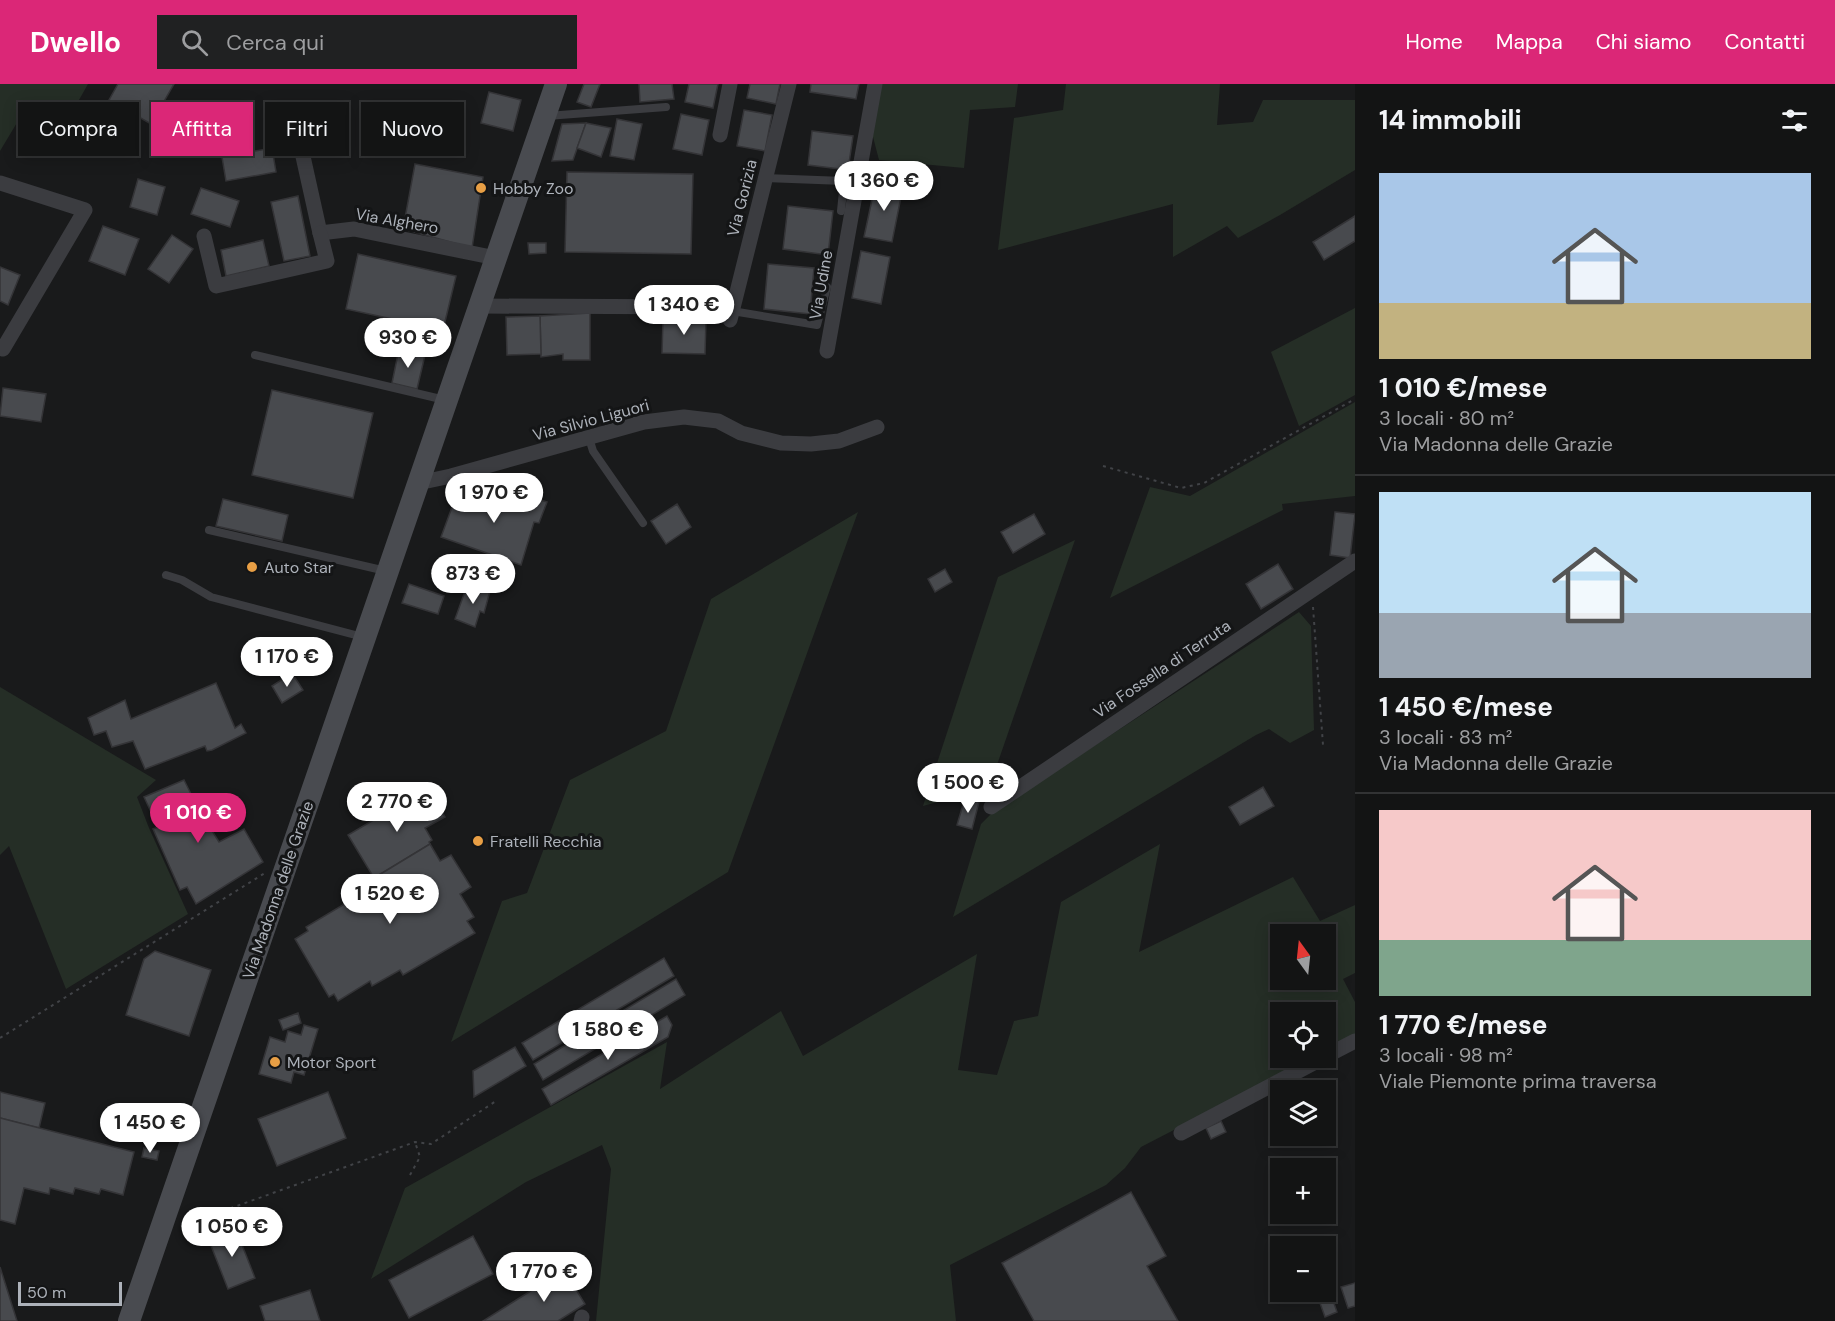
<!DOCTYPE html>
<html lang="it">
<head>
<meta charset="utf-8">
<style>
	:root { --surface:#131414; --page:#202122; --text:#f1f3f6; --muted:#9d9ea0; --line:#323334; --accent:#db2777 }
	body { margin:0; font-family:"DM Sans",sans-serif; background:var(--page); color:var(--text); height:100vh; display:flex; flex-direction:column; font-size:22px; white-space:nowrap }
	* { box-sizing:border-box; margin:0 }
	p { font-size:20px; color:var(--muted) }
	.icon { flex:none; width:33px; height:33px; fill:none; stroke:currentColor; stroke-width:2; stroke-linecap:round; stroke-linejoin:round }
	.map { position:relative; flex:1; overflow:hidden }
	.sheet { display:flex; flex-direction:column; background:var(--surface); width:480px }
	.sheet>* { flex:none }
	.top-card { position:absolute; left:18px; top:18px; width:570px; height:54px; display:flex; gap:12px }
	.needle { width:39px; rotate:345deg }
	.tools { position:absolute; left:1270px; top:840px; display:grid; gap:12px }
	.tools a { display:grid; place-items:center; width:66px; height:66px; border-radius:0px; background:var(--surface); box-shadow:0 3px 15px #0003,0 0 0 2px var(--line); font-size:30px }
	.scale { position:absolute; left:18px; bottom:15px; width:104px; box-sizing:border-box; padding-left:6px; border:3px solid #adb2ba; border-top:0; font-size:16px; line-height:21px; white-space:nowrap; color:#adb2ba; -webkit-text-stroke:4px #141516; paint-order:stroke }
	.price { position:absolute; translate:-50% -51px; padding:0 14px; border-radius:21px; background:#fff; color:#222; font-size:20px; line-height:39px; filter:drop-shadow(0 2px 3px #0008) }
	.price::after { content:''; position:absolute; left:50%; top:36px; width:18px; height:14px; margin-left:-9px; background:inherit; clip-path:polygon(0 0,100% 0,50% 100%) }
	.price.selected { background:var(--accent); color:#fff }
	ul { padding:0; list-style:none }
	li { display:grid; align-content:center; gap:12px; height:318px; padding:0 24px }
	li+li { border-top:2px solid var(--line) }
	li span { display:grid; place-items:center; height:186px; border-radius:0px; color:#555 }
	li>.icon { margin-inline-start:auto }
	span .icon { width:108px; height:108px; fill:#fffc; stroke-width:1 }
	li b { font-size:26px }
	h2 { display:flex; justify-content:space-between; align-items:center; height:72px; padding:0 24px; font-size:26px }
	.tag { padding:0 21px; border-radius:0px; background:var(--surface); box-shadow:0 3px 15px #0003,0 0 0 2px var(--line); font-size:21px; line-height:54px }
	.tag.selected { background:var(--accent); color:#fff }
	header { display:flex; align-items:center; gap:36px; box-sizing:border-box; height:84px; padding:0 30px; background:var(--accent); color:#fff }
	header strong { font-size:28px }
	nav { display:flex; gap:33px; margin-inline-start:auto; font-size:21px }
	.search { width:420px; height:54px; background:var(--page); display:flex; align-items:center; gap:15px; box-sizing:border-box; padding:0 21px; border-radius:0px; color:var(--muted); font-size:22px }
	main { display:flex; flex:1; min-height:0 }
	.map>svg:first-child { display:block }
</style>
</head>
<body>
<header>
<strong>Dwello</strong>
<div class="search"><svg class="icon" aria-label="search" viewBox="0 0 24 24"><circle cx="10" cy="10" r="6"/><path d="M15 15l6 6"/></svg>Cerca qui</div>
<nav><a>Home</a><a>Mappa</a><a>Chi siamo</a><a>Contatti</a></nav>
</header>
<main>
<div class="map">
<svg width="1355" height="1237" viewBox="0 0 1355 1237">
	<rect width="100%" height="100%" fill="#191a1b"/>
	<g fill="#252e26" fill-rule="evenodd">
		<polygon points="0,0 88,0 62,46 21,32 0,67"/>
		<polygon points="882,0 1018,0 1015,23 970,26 964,84 879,76 872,49"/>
		<polygon points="1066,0 1220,0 1217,41 1253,38 1263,16 1355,16 1355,86 1280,131 1238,154 1227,142 1173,173 1173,120 998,166 1014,34 1063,26"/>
		<polygon points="1355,224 1355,311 1299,342 1271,268"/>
		<polygon points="1355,318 1355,412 1282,420 1283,426 1110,514 1150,403 1190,412"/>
		<polygon points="858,428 728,788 451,958 502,817 527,809 570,696 666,647 711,515"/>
		<polygon points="1075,456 989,704 923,722 998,493"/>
		<polygon points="1299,528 1311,542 1314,646 1290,659 1269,645 1256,651 953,833 981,740 993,728"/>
		<polygon points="0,603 156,696 137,713 149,744 188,830 66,905 9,762 0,771"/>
		<path d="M1160,760L1139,868L1293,793L1320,837L1355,821V889L1343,895L1355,918V951L1326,967V928H1281V974H1313L1141,1063L1125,1084L1106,1101L950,1181L956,1237H596L611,1085L602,1061L526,1098L371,1195L405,1104L667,958L660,1005L781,927L803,972L977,870L958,986L997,991L1014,937L1038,932L1061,818ZM1281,850H1326V896H1281Z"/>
	</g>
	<g fill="#484a4e" stroke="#343437" stroke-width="1.5">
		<polygon points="118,0 174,0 151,40 109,16"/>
		<polygon points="584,0 600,0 591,23 577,18"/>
		<polygon points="639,0 672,0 674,15 640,18"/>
		<polygon points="689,0 718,0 713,24 685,18"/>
		<polygon points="750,0 780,0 776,20 747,14"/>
		<polygon points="811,0 859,0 856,15 810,8"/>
		<polygon points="489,8 521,16 513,47 481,39"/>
		<polygon points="744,26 772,31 765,67 737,62"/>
		<polygon points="681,30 709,36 702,71 673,65"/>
		<polygon points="617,35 642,40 634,76 610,72"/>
		<polygon points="586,39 573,76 552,77 562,40"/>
		<polygon points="586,39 611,44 601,73 577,64"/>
		<polygon points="812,47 853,52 848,86 808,81"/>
		<polygon points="272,64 276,88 226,97 222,73"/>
		<polygon points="415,80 483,93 472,164 403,145"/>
		<polygon points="567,88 693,90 691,170 565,168"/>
		<polygon points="138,95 165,103 157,131 130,123"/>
		<polygon points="876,97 903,103 892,158 864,153"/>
		<polygon points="201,104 239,117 230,143 191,130"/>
		<polygon points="298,112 310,172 284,177 271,118"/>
		<polygon points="788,122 833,127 828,171 783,165"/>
		<polygon points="1355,132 1355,157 1324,176 1313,158"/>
		<polygon points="103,142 139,155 125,191 89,177"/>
		<polygon points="172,151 193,165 169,199 148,185"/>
		<polygon points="263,156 269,182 226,192 221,166"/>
		<polygon points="528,159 546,159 546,169 529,170"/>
		<polygon points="861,167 890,173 881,220 852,214"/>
		<polygon points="358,170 456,192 443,246 346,225"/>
		<polygon points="768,180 814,184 810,230 764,225"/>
		<polygon points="0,183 20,191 8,221 0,217"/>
		<polygon points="590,229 590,276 563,276 563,270 541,273 540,232"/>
		<polygon points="540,232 541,270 507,271 506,233"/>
		<polygon points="663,235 706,235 705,270 662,269"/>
		<polygon points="399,265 425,271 417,305 392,299"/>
		<polygon points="3,304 46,310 41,338 0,332"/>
		<polygon points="272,306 373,329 353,414 252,391"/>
		<polygon points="510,406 547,418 539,439 534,438 521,481 441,453 458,407 504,423"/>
		<polygon points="223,415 288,431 282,457 216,442"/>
		<polygon points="677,420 691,443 666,460 651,437"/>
		<polygon points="1335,428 1355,430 1350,474 1330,471"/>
		<polygon points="1034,430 1045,450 1013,469 1001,448"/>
		<polygon points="1278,480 1293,505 1261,525 1246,500"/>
		<polygon points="945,485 952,498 935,508 928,495"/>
		<polygon points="468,499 490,507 484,529 480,527 475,543 455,535"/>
		<polygon points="409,500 444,512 438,530 402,519"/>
		<polygon points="292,589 303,606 282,619 272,602"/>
		<polygon points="216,599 235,644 241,640 246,649 212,666 207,667 205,662 145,685 133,657 112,663 106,647 94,651 88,634 125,616 131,635"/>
		<polygon points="184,696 199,726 219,758 244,745 263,778 196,820 187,803 180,806 153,745 158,743 144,713"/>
		<polygon points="1263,703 1274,722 1240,741 1229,723"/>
		<polygon points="428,704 445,733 425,744 432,756 429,758 430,760 374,794 348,751"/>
		<polygon points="965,714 979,718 972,745 957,741"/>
		<polygon points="430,760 440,777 451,771 471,803 460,810 474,833 467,837 475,849 403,891 400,886 372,902 370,897 338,917 334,910 329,913 295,855 308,847 306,843 378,800 374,794"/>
		<polygon points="155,867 211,886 189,952 126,931 144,875"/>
		<polygon points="664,874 674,892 533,976 522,959"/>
		<polygon points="676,895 685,911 543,996 534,980"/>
		<polygon points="298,929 301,939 283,946 279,936"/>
		<polygon points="667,932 672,941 668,953 551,1021 542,1005"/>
		<polygon points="304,941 318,945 304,991 294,988 291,999 259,990 270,953 285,958 288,947 301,951"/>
		<polygon points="515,963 526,982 474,1013 473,987"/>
		<polygon points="0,1008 45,1019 39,1044 0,1034"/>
		<polygon points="328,1008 346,1054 277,1082 258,1035"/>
		<polygon points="0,1034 134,1068 123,1111 101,1105 99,1110 75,1104 73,1110 50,1104 49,1110 24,1104 15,1140 0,1136"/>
		<polygon points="1221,1037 1226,1048 1211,1055 1206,1044"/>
		<polygon points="144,1064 159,1067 157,1076 142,1073"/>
		<polygon points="1131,1108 1166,1172 1147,1182 1178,1237 1034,1237 1002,1179"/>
		<polygon points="235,1143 255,1194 228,1205 208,1154"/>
		<polygon points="473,1152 493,1190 409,1234 389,1196"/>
		<polygon points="0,1183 17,1237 0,1237"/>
		<polygon points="564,1186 585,1220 558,1237 483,1237"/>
		<polygon points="1326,1196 1337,1228 1325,1233 1316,1208 1326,1208"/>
		<polygon points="1355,1199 1355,1222 1348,1224 1341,1203"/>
		<polygon points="310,1206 320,1237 265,1237 260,1222"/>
	</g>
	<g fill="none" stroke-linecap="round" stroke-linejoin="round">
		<g stroke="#414347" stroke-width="2" stroke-dasharray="3 4.5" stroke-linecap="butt">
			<polyline points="1103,382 1181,404 1204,399 1355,315"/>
			<polyline points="1313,523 1323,661"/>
			<polyline points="0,954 265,789"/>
			<polyline points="410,1091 420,1073 415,1058"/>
			<polyline points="181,1142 415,1058 431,1060 496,1017"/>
		</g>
		<g stroke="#3b3c40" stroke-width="8">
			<polyline points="547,32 666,23"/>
			<polyline points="765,94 844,97 841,127"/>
			<polyline points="732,227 817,241 827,203"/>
			<polyline points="255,271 445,316"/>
			<polyline points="589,354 593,367 643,439"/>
			<polyline points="209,446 386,487"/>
			<polyline points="166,491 182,496 211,513 363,553"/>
		</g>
		<g stroke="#3b3c40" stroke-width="15">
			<polyline points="298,50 320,149 354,145 496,174"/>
			<polyline points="720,51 730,0"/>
			<polyline points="0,99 85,126 3,265"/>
			<polyline points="204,152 216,202 327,177 320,149"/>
			<polyline points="479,222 713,223"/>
			<polyline points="730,236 789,0"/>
			<polyline points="827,267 875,0"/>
			<polyline points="418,399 451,392 644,338 684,333 718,337 741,349 781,359 811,360 839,357 877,343"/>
			<polyline points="991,723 1355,477"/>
			<polyline points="1326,972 1355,957"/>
			<polyline points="1181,1049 1323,974"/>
			<polyline points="581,1237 582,1233"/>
		</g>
		<polyline stroke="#494b50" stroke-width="22" points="129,1237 556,0"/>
	</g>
	<g fill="#e89f45" stroke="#141516" stroke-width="2">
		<circle cx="481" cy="104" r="6"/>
		<circle cx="252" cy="483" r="6"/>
		<circle cx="478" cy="757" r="6"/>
		<circle cx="275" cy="978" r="6"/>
	</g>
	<g text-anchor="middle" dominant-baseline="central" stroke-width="6" stroke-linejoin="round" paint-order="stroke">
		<g font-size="16" fill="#adb2ba" stroke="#141516" text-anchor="start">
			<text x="493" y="104">Hobby Zoo</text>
			<text x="264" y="483">Auto Star</text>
			<text x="490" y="757">Fratelli Recchia</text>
			<text x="287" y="978">Motor Sport</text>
		</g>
		<g font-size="16" fill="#adb2ba" stroke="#141516">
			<text transform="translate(742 114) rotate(-76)">Via Gorizia</text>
			<text transform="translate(397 137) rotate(10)">Via Alghero</text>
			<text transform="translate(821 201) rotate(-80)">Via Udine</text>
			<text transform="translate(591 336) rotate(-15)">Via Silvio Liguori</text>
			<text transform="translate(1162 585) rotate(-34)">Via Fossella di Terruta</text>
			<text transform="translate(278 806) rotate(-71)">Via Madonna delle Grazie</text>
		</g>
	</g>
</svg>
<div class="tools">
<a><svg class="needle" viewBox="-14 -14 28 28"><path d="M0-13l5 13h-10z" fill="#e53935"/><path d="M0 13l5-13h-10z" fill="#9d9ea0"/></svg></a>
<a><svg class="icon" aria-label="locate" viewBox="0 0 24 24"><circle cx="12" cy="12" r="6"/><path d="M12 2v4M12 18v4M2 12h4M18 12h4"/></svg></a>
<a><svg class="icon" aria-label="layers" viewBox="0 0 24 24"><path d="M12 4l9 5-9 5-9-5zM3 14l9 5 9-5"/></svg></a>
<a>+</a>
<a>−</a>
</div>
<div class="scale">50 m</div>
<b class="price" style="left:884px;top:128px">1 360 €</b>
<b class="price" style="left:684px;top:252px">1 340 €</b>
<b class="price" style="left:408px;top:285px">930 €</b>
<b class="price" style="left:494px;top:440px">1 970 €</b>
<b class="price" style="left:473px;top:521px">873 €</b>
<b class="price" style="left:287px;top:604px">1 170 €</b>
<b class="price" style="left:968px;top:730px">1 500 €</b>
<b class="price" style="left:397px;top:749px">2 770 €</b>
<b class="price selected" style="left:198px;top:760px">1 010 €</b>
<b class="price" style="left:390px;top:841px">1 520 €</b>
<b class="price" style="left:608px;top:977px">1 580 €</b>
<b class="price" style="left:150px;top:1070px">1 450 €</b>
<b class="price" style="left:232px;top:1174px">1 050 €</b>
<b class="price" style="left:544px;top:1219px">1 770 €</b>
<div class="top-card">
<a class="tag">Compra</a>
<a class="tag selected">Affitta</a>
<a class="tag">Filtri</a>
<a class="tag">Nuovo</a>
</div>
</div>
<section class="sheet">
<h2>14 immobili<svg class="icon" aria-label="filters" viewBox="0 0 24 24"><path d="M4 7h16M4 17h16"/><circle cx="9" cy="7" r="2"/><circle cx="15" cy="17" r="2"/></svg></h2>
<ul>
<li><span style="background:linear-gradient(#a9c7e8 70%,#c2b280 0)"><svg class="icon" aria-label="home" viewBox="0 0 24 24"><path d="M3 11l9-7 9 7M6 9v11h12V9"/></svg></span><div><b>1 010 €/mese</b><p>3 locali · 80 m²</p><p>Via Madonna delle Grazie</p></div></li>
<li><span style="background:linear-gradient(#bfe0f5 65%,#9aa5b1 0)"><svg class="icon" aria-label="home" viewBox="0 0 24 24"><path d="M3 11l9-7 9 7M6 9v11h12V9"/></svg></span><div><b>1 450 €/mese</b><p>3 locali · 83 m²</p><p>Via Madonna delle Grazie</p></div></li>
<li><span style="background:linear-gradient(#f6c9c9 70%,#7fa58c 0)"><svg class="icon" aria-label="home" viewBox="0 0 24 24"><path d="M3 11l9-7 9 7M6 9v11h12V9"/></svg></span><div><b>1 770 €/mese</b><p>3 locali · 98 m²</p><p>Viale Piemonte prima traversa</p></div></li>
</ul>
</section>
</main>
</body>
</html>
